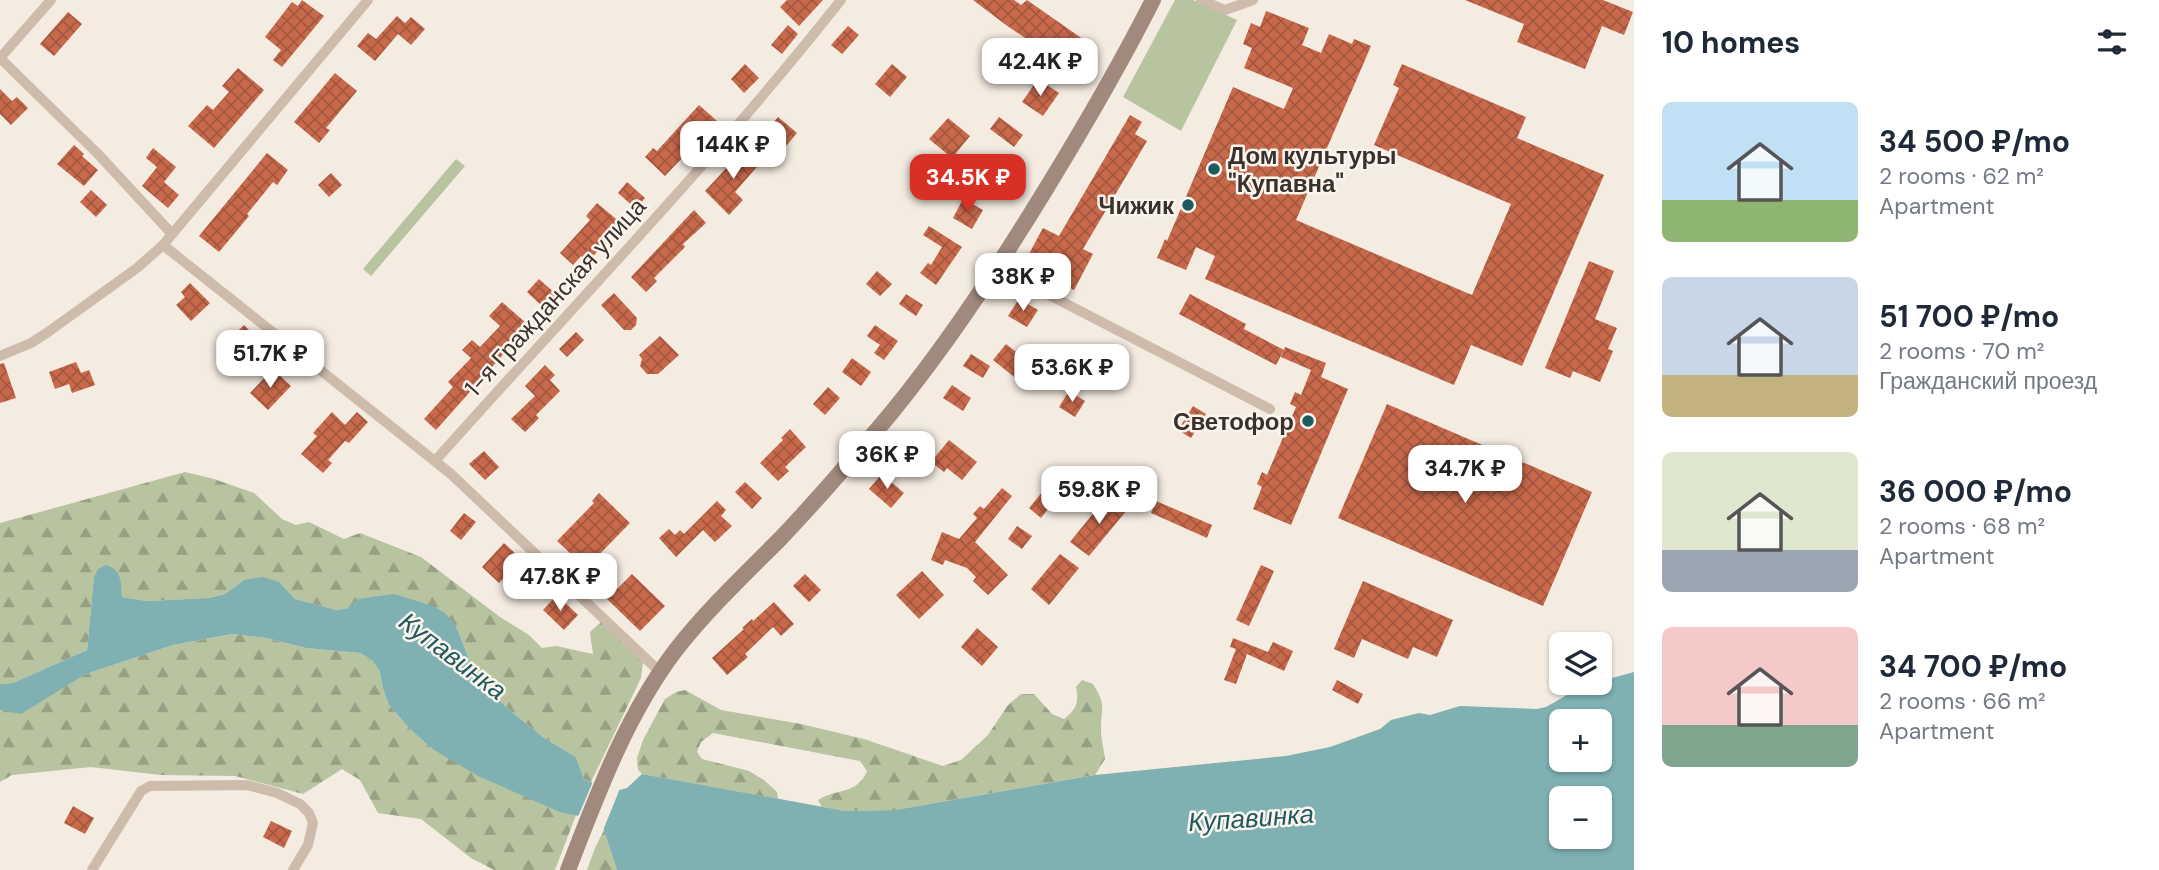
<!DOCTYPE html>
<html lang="en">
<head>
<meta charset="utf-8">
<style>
	:root { --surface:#fff; --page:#f2f2f3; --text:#1f2937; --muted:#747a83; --accent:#d93025 }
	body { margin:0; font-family:"DM Sans",sans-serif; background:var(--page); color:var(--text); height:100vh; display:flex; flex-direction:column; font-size:26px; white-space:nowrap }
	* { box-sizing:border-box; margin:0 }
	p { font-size:23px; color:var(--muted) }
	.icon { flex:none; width:38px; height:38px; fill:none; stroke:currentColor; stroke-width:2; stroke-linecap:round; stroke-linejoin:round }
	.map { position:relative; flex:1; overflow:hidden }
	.details { display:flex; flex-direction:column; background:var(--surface); width:525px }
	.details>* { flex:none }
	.tools { position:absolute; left:1549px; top:632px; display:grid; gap:14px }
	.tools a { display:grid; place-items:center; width:63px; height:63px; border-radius:10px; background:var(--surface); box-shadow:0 2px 5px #0004; font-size:35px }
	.price { position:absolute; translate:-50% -60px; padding:0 16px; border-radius:14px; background:#fff; color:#222; font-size:23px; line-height:46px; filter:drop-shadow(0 2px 4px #0008) }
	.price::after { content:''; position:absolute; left:50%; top:42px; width:21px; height:16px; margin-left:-10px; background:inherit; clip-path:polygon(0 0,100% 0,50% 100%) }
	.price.on { background:var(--accent); color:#fff }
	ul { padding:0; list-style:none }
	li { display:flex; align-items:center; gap:21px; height:175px; padding:0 28px }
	li span { display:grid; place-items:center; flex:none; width:196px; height:140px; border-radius:10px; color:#555 }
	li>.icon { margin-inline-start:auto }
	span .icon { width:84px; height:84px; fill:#fffc; stroke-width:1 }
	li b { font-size:30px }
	h2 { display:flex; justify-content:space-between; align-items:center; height:84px; padding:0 28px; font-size:30px }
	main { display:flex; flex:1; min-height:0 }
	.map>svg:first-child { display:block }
</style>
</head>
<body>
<main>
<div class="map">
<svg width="1634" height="870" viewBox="0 0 1634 870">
	<defs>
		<pattern id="forest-firs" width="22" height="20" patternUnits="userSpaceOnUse" patternTransform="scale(1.75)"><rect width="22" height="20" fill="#b8c4a0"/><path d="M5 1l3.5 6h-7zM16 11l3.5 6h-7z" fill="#97a083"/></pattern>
		<pattern id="building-cross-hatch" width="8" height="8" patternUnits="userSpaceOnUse" patternTransform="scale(1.75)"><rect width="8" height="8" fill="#c8694b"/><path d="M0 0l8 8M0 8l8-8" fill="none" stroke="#a4573f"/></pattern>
	</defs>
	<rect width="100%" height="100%" fill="#f4ebe1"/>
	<g fill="#b8c4a0">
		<polygon points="1175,0 1193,0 1237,20 1181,131 1123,97"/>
		<polygon points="456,159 465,166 371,276 363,269"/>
	</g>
	<g fill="url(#forest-firs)">
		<polygon points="185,472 214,479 254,493 282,519 296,525 309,522 344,539 360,533 421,557 500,617 529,635 542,648 556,646 593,654 590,632 601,622 643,661 641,678 591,782 584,779 576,757 544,738 507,708 476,677 456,626 348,608 337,610 295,599 279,582 244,580 225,594 209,598 147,601 122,597 94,577 87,650 13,683 0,684 0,523"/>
		<polygon points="232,634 266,638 306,648 360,653 372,660 380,672 383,689 389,705 410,729 431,748 562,813 576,815 555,870 494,870 471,858 421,819 378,813 360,780 342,769 303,794 235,776 161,775 91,767 12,775 0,782 0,710 21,713 86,674 173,645"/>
		<path d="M1082,680L1093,684C1107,707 1101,706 1101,730C1101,739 1104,750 1105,759L1095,775L895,810L845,811L822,807L818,800C837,788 857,795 867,771L860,761L713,733L701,742L697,752L702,759L749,771L764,780L777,792L778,799L642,774L638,770L637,758L643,740L665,699L676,692L685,690L721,710L801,724L864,739L943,766L961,760L988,735L1008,705L1021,694H1034L1052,714L1064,719C1077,709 1079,702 1076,687Z"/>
		<polygon points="604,830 617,870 587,870 595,848"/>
	</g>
	<path fill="#7fb0b2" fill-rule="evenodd" d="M106,565C122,570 121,582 122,597L147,601L209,598L225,594L244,580L263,577L279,582L295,599L337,610L348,608L358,599L394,594L433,606L445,613L456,626L476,677L507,708L544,738L576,757L584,779L612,792L627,788L642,774L845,811L895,810L1095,775L1286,756L1330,747L1380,729L1391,720L1419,713L1430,715L1460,706L1537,709L1546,707L1583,686L1634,672V870H617L602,824L597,819L562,813L478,776L431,748L410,729L389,705L383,689L380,672L372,660L360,653L306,648L266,638L232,634L173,645L86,674L21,714L0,710V684L13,683L87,650L94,577L98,569ZM1561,721H1600V760H1561ZM1561,798H1600V836H1561Z"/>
	<polygon fill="#f4ebe1" points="594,779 612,788 621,786 602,833 596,823 577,819"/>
	<g fill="url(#building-cross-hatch)">
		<polygon points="302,0 324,16 282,67 273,60 281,50 265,37 292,2 298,6"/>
		<polygon points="787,0 823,0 799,26 780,7"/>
		<polygon points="973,0 1014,0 1021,5 1027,0 1087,42 1069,68 1006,25"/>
		<polygon points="1465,0 1603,0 1633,12 1624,35 1602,26 1585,69 1517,42 1524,24"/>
		<polygon points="1266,11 1309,28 1302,45 1321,53 1329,34 1352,44 1354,39 1371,46 1296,220 1472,295 1511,204 1374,145 1399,88 1393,85 1402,64 1526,117 1517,138 1604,175 1522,366 1471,345 1454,385 1205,279 1215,256 1196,247 1186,270 1157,258 1165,239 1167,241 1233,87 1284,109 1293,88 1244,68 1252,48 1243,44 1251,23 1260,27"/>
		<polygon points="68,12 82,24 54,56 40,44"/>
		<polygon points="397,16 405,23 411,17 425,29 411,45 398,34 375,61 357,46 368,33 376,39"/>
		<polygon points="788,25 798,34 782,54 771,45"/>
		<polygon points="848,26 859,35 842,54 831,45"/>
		<polygon points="745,64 759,78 744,93 731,79"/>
		<polygon points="892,64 907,77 890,97 875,84"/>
		<polygon points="238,68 264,90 214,148 188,126 207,105 213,110 229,92 222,86"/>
		<polygon points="335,73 357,91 326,128 330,130 319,143 294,122"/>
		<polygon points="1038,79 1059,93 1043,116 1022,102"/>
		<polygon points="0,89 12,101 17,97 28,108 11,125 0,114"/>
		<polygon points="699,105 717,121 665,176 645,157 653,148 657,151"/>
		<polygon points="1130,115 1142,122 1135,134 1147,141 1083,249 1093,254 1074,290 1024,263 1043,228 1059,236"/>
		<polygon points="778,117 797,133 782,151 763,135"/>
		<polygon points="999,117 1023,135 1014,147 990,129"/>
		<polygon points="948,118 970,136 952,158 929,139"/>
		<polygon points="74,145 84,154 82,156 98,170 84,186 57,164"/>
		<polygon points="746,147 762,161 735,192 743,200 729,215 705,191"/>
		<polygon points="153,148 176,167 164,182 179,195 168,208 142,186 157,167 146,158"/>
		<polygon points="267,153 288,170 277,185 273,182 247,214 249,216 219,252 199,236"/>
		<polygon points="331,173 342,185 329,197 318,185"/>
		<polygon points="627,182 645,198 636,209 618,193"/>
		<polygon points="91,190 107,205 96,217 80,202"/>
		<polygon points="963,199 983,210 972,229 953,218"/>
		<polygon points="597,203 622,224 588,262 581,256 573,265 560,253 590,220 586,216"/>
		<polygon points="694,210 706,223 683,244 685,247 654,278 657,281 646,292 631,277"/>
		<polygon points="929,226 962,247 936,285 920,273 928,263 931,265 942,247 923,235"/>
		<polygon points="1589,261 1614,271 1595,319 1617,328 1608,349 1613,351 1600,382 1573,371 1570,378 1545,368"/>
		<polygon points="877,271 892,284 880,296 866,284"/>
		<polygon points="539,279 557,295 545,309 527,292"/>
		<polygon points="190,283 210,303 191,321 176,305 185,297 181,292"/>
		<polygon points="614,293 637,318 636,325 631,330 624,330 601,305"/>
		<polygon points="906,294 923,305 916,316 899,304"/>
		<polygon points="1190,294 1246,324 1244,329 1284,350 1285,347 1326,363 1321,377 1348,389 1291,525 1253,509 1262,487 1257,484 1262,472 1267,475 1296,407 1290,404 1295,392 1301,395 1311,370 1281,357 1284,350 1276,365 1179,314"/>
		<polygon points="1019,299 1038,310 1027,327 1008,316"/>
		<polygon points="502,302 526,323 506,344 510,347 436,430 424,419 453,387 448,382 471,358 462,350 472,340 480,347 500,326 489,316"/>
		<polygon points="244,325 260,341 236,364 221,347"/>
		<polygon points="875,325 898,341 884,360 874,353 880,345 867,336"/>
		<polygon points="576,332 584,340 567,357 559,349"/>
		<polygon points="660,336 679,355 658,374 647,374 640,366 642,359 639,355"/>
		<polygon points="1006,344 1041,372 1028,388 993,360"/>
		<polygon points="971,354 990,366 983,378 963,366"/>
		<polygon points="852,358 871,372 861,386 842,372"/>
		<polygon points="76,362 81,373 89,370 95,385 72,393 69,384 55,389 49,372"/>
		<polygon points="4,363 16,398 0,403 0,364"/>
		<polygon points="545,365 555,375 550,380 560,391 536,415 539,418 525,432 511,419 535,396 525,386"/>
		<polygon points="277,373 291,386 268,410 250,393 268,374 272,378"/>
		<polygon points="952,385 971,398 963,411 943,398"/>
		<polygon points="828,387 840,398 825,415 813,404"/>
		<polygon points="1069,391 1085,401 1075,417 1059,407"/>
		<polygon points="1387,404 1592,492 1543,606 1338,518"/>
		<polygon points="1193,406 1206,414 1191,438 1178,430"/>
		<polygon points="332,412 345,425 357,412 368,422 349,443 345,441 328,460 332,463 323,473 301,454 317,436 313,433"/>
		<polygon points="790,429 806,447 785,467 789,471 778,481 760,463 783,440 781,438"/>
		<polygon points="949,440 977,462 962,480 947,468 944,472 931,462"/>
		<polygon points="484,451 499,467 485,480 469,464"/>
		<polygon points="882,474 904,493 891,508 869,489"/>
		<polygon points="745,482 762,498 752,509 735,492"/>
		<polygon points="1048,485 1060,494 1041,518 1029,508"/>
		<polygon points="1002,488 1012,496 975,542 1008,575 988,595 973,581 976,577 967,568 945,560 943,565 931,560 942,532 959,539 977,518 973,514 980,506 984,509"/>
		<polygon points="599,493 630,523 586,568 557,541 594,503 592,501"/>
		<polygon points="1108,495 1127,510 1089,556 1070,542"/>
		<polygon points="717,501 726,510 721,516 732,526 715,542 703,530 676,557 659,538 669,529 675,535 680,530 684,534"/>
		<polygon points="1156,501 1212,525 1207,538 1151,513"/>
		<polygon points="464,513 476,522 461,540 450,531"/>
		<polygon points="1017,526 1032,536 1022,549 1008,539"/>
		<polygon points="504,543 516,554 506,565 512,570 499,583 482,567"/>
		<polygon points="1060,554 1079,568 1049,605 1031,589"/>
		<polygon points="1261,565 1274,571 1249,626 1236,620"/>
		<polygon points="922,571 944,595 919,619 896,595"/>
		<polygon points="632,574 665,606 640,631 607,599"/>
		<polygon points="805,574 821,590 809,602 793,586"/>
		<polygon points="1363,581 1453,620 1437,657 1413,647 1408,659 1362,639 1354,658 1334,649"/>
		<polygon points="557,595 578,615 564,630 543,610"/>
		<polygon points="774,602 794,624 781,636 773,627 745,654 748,657 727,675 712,658 744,629 742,628 752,619 753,621"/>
		<polygon points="977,628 998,647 982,666 961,647"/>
		<polygon points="1233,638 1268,652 1273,642 1293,651 1284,671 1247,654 1236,684 1224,680 1236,649 1230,647"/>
		<polygon points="1337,680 1363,694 1358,704 1332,690"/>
		<polygon points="73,806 94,818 85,834 64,823"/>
		<polygon points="271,821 292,831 284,848 263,837"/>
	</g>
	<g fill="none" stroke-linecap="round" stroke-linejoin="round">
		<g stroke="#cdbbac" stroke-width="10">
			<polyline points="1201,0 1225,10 1253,0"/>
			<polyline points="0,58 98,154 172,234"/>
			<polyline points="0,58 51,0"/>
			<polyline points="163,245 451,474 660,672"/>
			<polyline points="997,268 1270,409"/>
			<polyline points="0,356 31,343 48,332 137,268 163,245 368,0"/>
			<path d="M435,461C571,308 714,161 841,0"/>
			<polyline points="92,870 141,791 150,786 247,785 277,793 300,804 309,813 313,823 308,845 293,870"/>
		</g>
		<path stroke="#a18a7d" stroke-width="16" d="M568,870C597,795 626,716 675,651C706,611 744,575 780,539C819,498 856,455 892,412C949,342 999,266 1046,189C1084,127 1120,65 1153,0"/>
	</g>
	<g fill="#1f5a5e" stroke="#fbf5ee" stroke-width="2.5">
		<circle cx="1214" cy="169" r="7"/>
		<circle cx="1188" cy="205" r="7"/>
		<circle cx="1308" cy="421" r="7"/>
	</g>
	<g text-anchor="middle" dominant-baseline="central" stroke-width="5" stroke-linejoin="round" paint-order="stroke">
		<g font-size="24" font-weight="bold" fill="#3b302b" stroke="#fbf5ee" text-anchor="end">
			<text x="1228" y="155" text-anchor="start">Дом культуры<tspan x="1228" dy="28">"Купавна"</tspan></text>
			<text x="1174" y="205">Чижик</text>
			<text x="1294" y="421">Светофор</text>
		</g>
		<g font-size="24" fill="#3b302b" stroke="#fbf5ee">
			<text transform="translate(555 297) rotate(-48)">1-я Гражданская улица</text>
		</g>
		<g font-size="26" font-style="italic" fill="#1f5a5e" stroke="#fbf5ee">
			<text transform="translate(453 656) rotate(37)">Купавинка</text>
			<text transform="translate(1251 818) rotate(-4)">Купавинка</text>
		</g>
	</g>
</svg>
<div class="tools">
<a><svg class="icon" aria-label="layers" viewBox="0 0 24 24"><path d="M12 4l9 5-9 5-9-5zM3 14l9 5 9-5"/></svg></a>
<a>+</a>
<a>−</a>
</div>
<b class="price" style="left:1040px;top:98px">42.4K ₽</b>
<b class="price" style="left:733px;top:181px">144K ₽</b>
<b class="price on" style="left:968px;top:214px">34.5K ₽</b>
<b class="price" style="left:1023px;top:313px">38K ₽</b>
<b class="price" style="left:270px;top:390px">51.7K ₽</b>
<b class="price" style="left:1072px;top:404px">53.6K ₽</b>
<b class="price" style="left:887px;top:491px">36K ₽</b>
<b class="price" style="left:1465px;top:505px">34.7K ₽</b>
<b class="price" style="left:1099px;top:526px">59.8K ₽</b>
<b class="price" style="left:560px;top:613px">47.8K ₽</b>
</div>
<section class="details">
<h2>10 homes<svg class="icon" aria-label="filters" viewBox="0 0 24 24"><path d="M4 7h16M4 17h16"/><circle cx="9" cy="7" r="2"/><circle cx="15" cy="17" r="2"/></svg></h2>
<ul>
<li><span style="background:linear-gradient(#bfe0f5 70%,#8fb573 0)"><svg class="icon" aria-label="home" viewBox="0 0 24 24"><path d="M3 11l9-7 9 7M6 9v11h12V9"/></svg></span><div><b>34 500 ₽/mo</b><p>2 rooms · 62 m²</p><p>Apartment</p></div></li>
<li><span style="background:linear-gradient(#c9d6e8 70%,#c2b280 0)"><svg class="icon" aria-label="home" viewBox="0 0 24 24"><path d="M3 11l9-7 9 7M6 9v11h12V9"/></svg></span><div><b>51 700 ₽/mo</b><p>2 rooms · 70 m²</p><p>Гражданский проезд</p></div></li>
<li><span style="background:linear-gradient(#dfe7d0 70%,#9aa5b1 0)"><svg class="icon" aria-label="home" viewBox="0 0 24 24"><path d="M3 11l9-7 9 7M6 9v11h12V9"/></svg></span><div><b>36 000 ₽/mo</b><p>2 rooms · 68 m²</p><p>Apartment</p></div></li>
<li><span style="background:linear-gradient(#f6c9c9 70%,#7fa58c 0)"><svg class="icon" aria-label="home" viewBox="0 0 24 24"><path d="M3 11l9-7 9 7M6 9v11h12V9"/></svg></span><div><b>34 700 ₽/mo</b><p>2 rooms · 66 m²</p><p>Apartment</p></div></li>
</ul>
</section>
</main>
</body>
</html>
